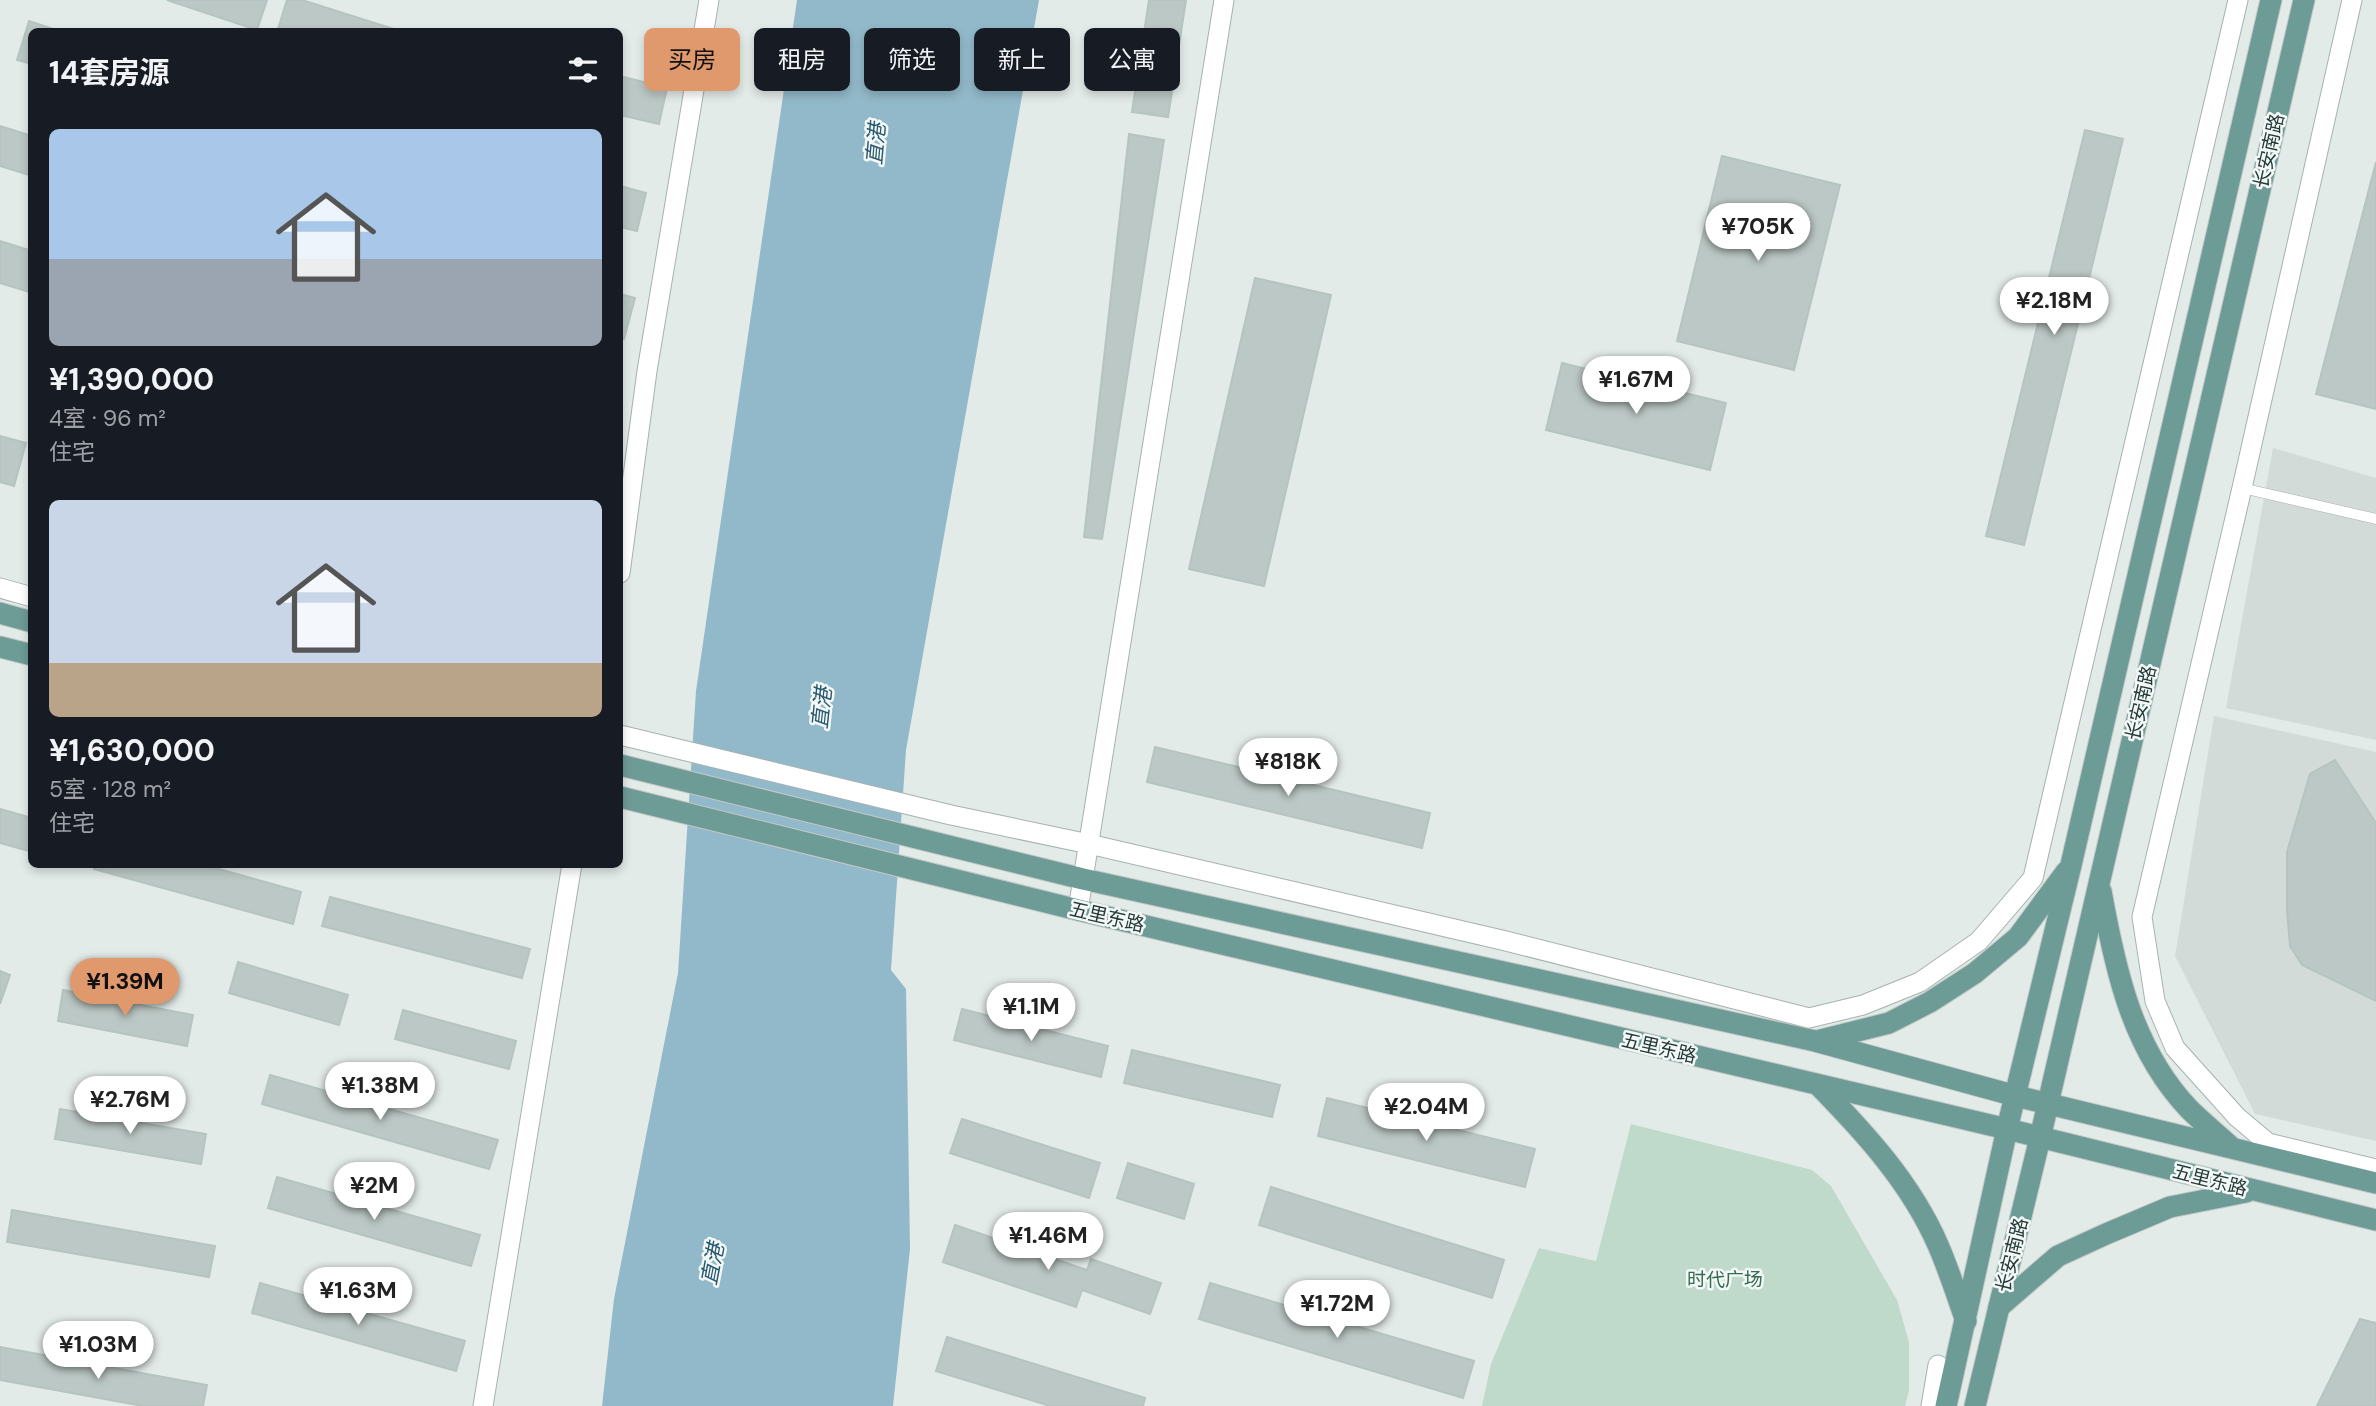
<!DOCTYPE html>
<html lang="zh">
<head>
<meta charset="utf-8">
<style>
	:root { --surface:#171b24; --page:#242831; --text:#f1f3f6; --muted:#9ea1a6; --accent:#e0996c }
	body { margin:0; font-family:"DM Sans","Noto Sans SC",sans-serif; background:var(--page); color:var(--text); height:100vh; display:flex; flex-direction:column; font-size:26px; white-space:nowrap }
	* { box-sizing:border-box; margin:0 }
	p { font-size:23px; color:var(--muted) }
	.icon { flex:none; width:38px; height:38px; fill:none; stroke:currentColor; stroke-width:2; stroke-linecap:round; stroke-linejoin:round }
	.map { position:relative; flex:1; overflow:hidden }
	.side { position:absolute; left:28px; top:28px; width:595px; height:840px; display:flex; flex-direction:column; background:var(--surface); border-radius:10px; box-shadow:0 4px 10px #0003 }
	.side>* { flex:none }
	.hud { position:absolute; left:644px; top:28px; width:665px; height:63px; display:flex; gap:14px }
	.price { position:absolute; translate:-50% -60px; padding:0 16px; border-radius:24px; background:#fff; color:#222; font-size:23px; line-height:46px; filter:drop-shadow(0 2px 4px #0008) }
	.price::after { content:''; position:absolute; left:50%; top:42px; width:21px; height:16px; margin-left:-10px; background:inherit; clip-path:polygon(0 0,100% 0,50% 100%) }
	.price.selected { background:var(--accent); color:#111 }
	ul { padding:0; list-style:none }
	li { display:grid; align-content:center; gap:14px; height:371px; padding:0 21px }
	li span { display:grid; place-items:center; height:217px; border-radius:10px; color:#555 }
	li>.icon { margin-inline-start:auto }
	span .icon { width:126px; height:126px; fill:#fffc; stroke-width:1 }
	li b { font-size:30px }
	h2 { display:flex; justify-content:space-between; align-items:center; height:84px; padding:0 21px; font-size:30px }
	.chip { padding:0 24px; border-radius:10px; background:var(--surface); box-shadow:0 4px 10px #0003; font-size:24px; line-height:63px }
	.chip.selected { background:var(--accent); color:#111 }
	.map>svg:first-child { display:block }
</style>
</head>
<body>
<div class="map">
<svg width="2376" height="1406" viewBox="0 0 2376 1406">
	<rect width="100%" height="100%" fill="#e3ebe9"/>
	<g fill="#d2dbd8">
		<polygon points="2273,448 2376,478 2376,740 2226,708"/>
		<polygon points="2214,716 2376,752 2376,1141 2255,1114 2175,956"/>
	</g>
	<polygon fill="#bfd9ca" points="1631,1124 1812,1170 1831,1186 1897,1300 1909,1342 1909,1391 1905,1406 1482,1406 1491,1364 1539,1248 1596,1261"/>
	<polygon fill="#92b9c9" points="797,0 1039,0 906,750 891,970 906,989 910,1249 893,1406 602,1406 614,1299 678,973 696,691"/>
	<g fill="#bcc8c5" stroke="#b6c4c0" stroke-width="2">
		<polygon points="167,0 267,0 257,30"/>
		<polygon points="287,0 302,0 403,32 277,32"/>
		<polygon points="1149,0 1186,0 1168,117 1132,112"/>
		<polygon points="29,21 62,32 32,32 32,64 17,60"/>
		<polygon points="620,76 667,88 659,124 620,115"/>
		<polygon points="0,126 32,136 32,176 0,166"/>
		<polygon points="2085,130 2123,139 2024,545 1986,536"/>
		<polygon points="1129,134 1164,140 1102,539 1084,537"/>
		<polygon points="1722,156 1840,185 1794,370 1677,341"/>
		<polygon points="2376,162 2376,409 2316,394"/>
		<polygon points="620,186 646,193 637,231 620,227"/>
		<polygon points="0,241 32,251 32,293 0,283"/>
		<polygon points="1255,278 1331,295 1264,586 1189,569"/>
		<polygon points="620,294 635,298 624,339 620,337"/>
		<polygon points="1562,363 1726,403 1710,470 1546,430"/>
		<polygon points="0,436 26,443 14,486 0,482"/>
		<polygon points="1155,747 1430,813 1422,848 1147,782"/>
		<polygon points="2335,760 2376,823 2376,1001 2302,965 2290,946 2287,910 2287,852 2310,774"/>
		<polygon points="0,809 32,818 32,852 0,843"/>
		<polygon points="95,864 201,864 301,892 293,924 94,869"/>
		<polygon points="330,897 530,949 522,978 322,926"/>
		<polygon points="238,962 348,995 339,1025 229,993"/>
		<polygon points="0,971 10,975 0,1004"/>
		<polygon points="63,990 193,1015 187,1046 58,1021"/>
		<polygon points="962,1009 1108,1046 1101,1077 954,1040"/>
		<polygon points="403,1010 516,1041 509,1069 395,1039"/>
		<polygon points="1132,1050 1280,1085 1272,1117 1124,1083"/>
		<polygon points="270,1075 498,1140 489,1169 262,1104"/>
		<polygon points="1327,1098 1535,1149 1525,1187 1318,1136"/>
		<polygon points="60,1109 206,1134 201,1164 55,1139"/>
		<polygon points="962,1119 1100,1163 1089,1198 950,1153"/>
		<polygon points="1128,1163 1194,1184 1184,1219 1117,1198"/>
		<polygon points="277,1177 480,1235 471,1266 268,1208"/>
		<polygon points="1271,1187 1504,1260 1492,1298 1259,1225"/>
		<polygon points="12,1210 215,1246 209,1277 7,1242"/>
		<polygon points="955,1225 1087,1270 1091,1259 1161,1283 1150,1314 1082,1290 1076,1307 943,1262"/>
		<polygon points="260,1283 465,1341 456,1371 252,1313"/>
		<polygon points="1210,1283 1474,1361 1463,1398 1199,1319"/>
		<polygon points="2360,1319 2376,1323 2376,1406 2317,1406"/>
		<polygon points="947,1337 1145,1398 1143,1406 1050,1406 936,1371"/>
		<polygon points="0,1347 207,1385 203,1406 143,1406 0,1380"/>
	</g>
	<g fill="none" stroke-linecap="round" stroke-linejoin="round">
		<defs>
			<polyline id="service" points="2242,488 2376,519"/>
			<g id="minor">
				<polyline points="2352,0 2242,488 2142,917 2155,1001 2175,1048 2237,1117 2268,1143 2376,1169"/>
				<polyline points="620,573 647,371 709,0"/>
				<polyline points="0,588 32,597"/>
				<polyline points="620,735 951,815 1089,844 1506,941 1809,1018 1863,1005 1920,982 1979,941 2033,878 2238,0"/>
				<polyline points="1078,910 1224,0"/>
				<polyline points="483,1406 572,864"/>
				<polyline points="1931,1406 1938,1365"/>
			</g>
			<g id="primary">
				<polyline points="0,613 32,622"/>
				<polyline points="0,647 32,655"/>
				<polyline points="620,765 1083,879 1815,1041 2016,1096 2376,1183"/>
				<polyline points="620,797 1078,910 2007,1129 2376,1220"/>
				<path d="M2101,891C2115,969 2132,1049 2189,1109C2202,1122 2216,1133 2229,1145"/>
				<polyline points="1817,1041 1889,1023 1930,1002 1975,973 2018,937 2066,872"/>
				<path d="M1819,1086C1865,1133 1911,1183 1938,1245C1949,1270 1957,1296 1966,1321"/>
				<polyline points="1999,1307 2058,1256 2106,1234 2170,1207 2246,1192"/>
				<polyline points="1946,1406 2007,1129 2071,865 2271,0"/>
				<polyline points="1975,1406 2040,1138 2304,0"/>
			</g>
		</defs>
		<use href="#service" stroke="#a6b2b0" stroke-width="11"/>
		<use href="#minor" stroke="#a6b2b0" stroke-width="21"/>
		<use href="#primary" stroke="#c2c8c7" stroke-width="23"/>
		<use href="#service" stroke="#fff" stroke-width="10"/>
		<use href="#minor" stroke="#fff" stroke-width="19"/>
		<use href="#primary" stroke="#6d9b96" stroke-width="21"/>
	</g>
	<g text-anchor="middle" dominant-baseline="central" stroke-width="5" stroke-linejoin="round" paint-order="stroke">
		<g font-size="19" fill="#253a38" stroke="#f3f8f6">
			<text transform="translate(2269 151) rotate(-77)">长安南路</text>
			<text transform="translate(2141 703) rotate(-77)">长安南路</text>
			<text transform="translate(1107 917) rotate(13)">五里东路</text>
			<text transform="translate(1659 1048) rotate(13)">五里东路</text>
			<text transform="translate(2210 1180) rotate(14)">五里东路</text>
			<text transform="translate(2012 1255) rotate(-76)">长安南路</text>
		</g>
		<g font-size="19" fill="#346c52" stroke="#f3f8f6">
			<text x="1725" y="1279">时代广场</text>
		</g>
		<g font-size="21" font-style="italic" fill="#27586f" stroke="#f3f8f6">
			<text transform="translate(876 144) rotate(-85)">直港</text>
			<text transform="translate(822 708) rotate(-84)">直港</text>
			<text transform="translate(713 1264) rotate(-79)">直港</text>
		</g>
	</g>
</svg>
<b class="price" style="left:1758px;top:263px">¥705K</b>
<b class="price" style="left:2054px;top:337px">¥2.18M</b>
<b class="price" style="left:1636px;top:416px">¥1.67M</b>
<b class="price" style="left:1288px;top:798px">¥818K</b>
<b class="price selected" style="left:125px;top:1018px">¥1.39M</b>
<b class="price" style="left:1031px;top:1043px">¥1.1M</b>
<b class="price" style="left:380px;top:1122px">¥1.38M</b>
<b class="price" style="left:130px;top:1136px">¥2.76M</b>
<b class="price" style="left:1426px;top:1143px">¥2.04M</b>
<b class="price" style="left:374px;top:1222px">¥2M</b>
<b class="price" style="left:1048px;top:1272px">¥1.46M</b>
<b class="price" style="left:358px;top:1327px">¥1.63M</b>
<b class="price" style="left:1337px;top:1340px">¥1.72M</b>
<b class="price" style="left:98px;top:1381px">¥1.03M</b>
<div class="hud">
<a class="chip selected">买房</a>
<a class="chip">租房</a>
<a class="chip">筛选</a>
<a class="chip">新上</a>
<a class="chip">公寓</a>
</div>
<section class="side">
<h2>14套房源<svg class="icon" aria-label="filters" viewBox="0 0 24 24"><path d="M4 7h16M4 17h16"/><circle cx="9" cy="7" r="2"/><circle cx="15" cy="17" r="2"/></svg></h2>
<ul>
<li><span style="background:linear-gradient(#a9c7e8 60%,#9aa5b1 0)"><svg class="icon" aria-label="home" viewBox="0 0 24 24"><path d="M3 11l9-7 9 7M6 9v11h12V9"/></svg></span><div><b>¥1,390,000</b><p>4室 · 96 m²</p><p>住宅</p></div></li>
<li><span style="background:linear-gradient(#c9d6e8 75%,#b9a48a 0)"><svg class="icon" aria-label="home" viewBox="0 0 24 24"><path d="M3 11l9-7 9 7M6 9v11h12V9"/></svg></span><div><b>¥1,630,000</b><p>5室 · 128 m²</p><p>住宅</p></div></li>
</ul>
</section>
</div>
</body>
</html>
